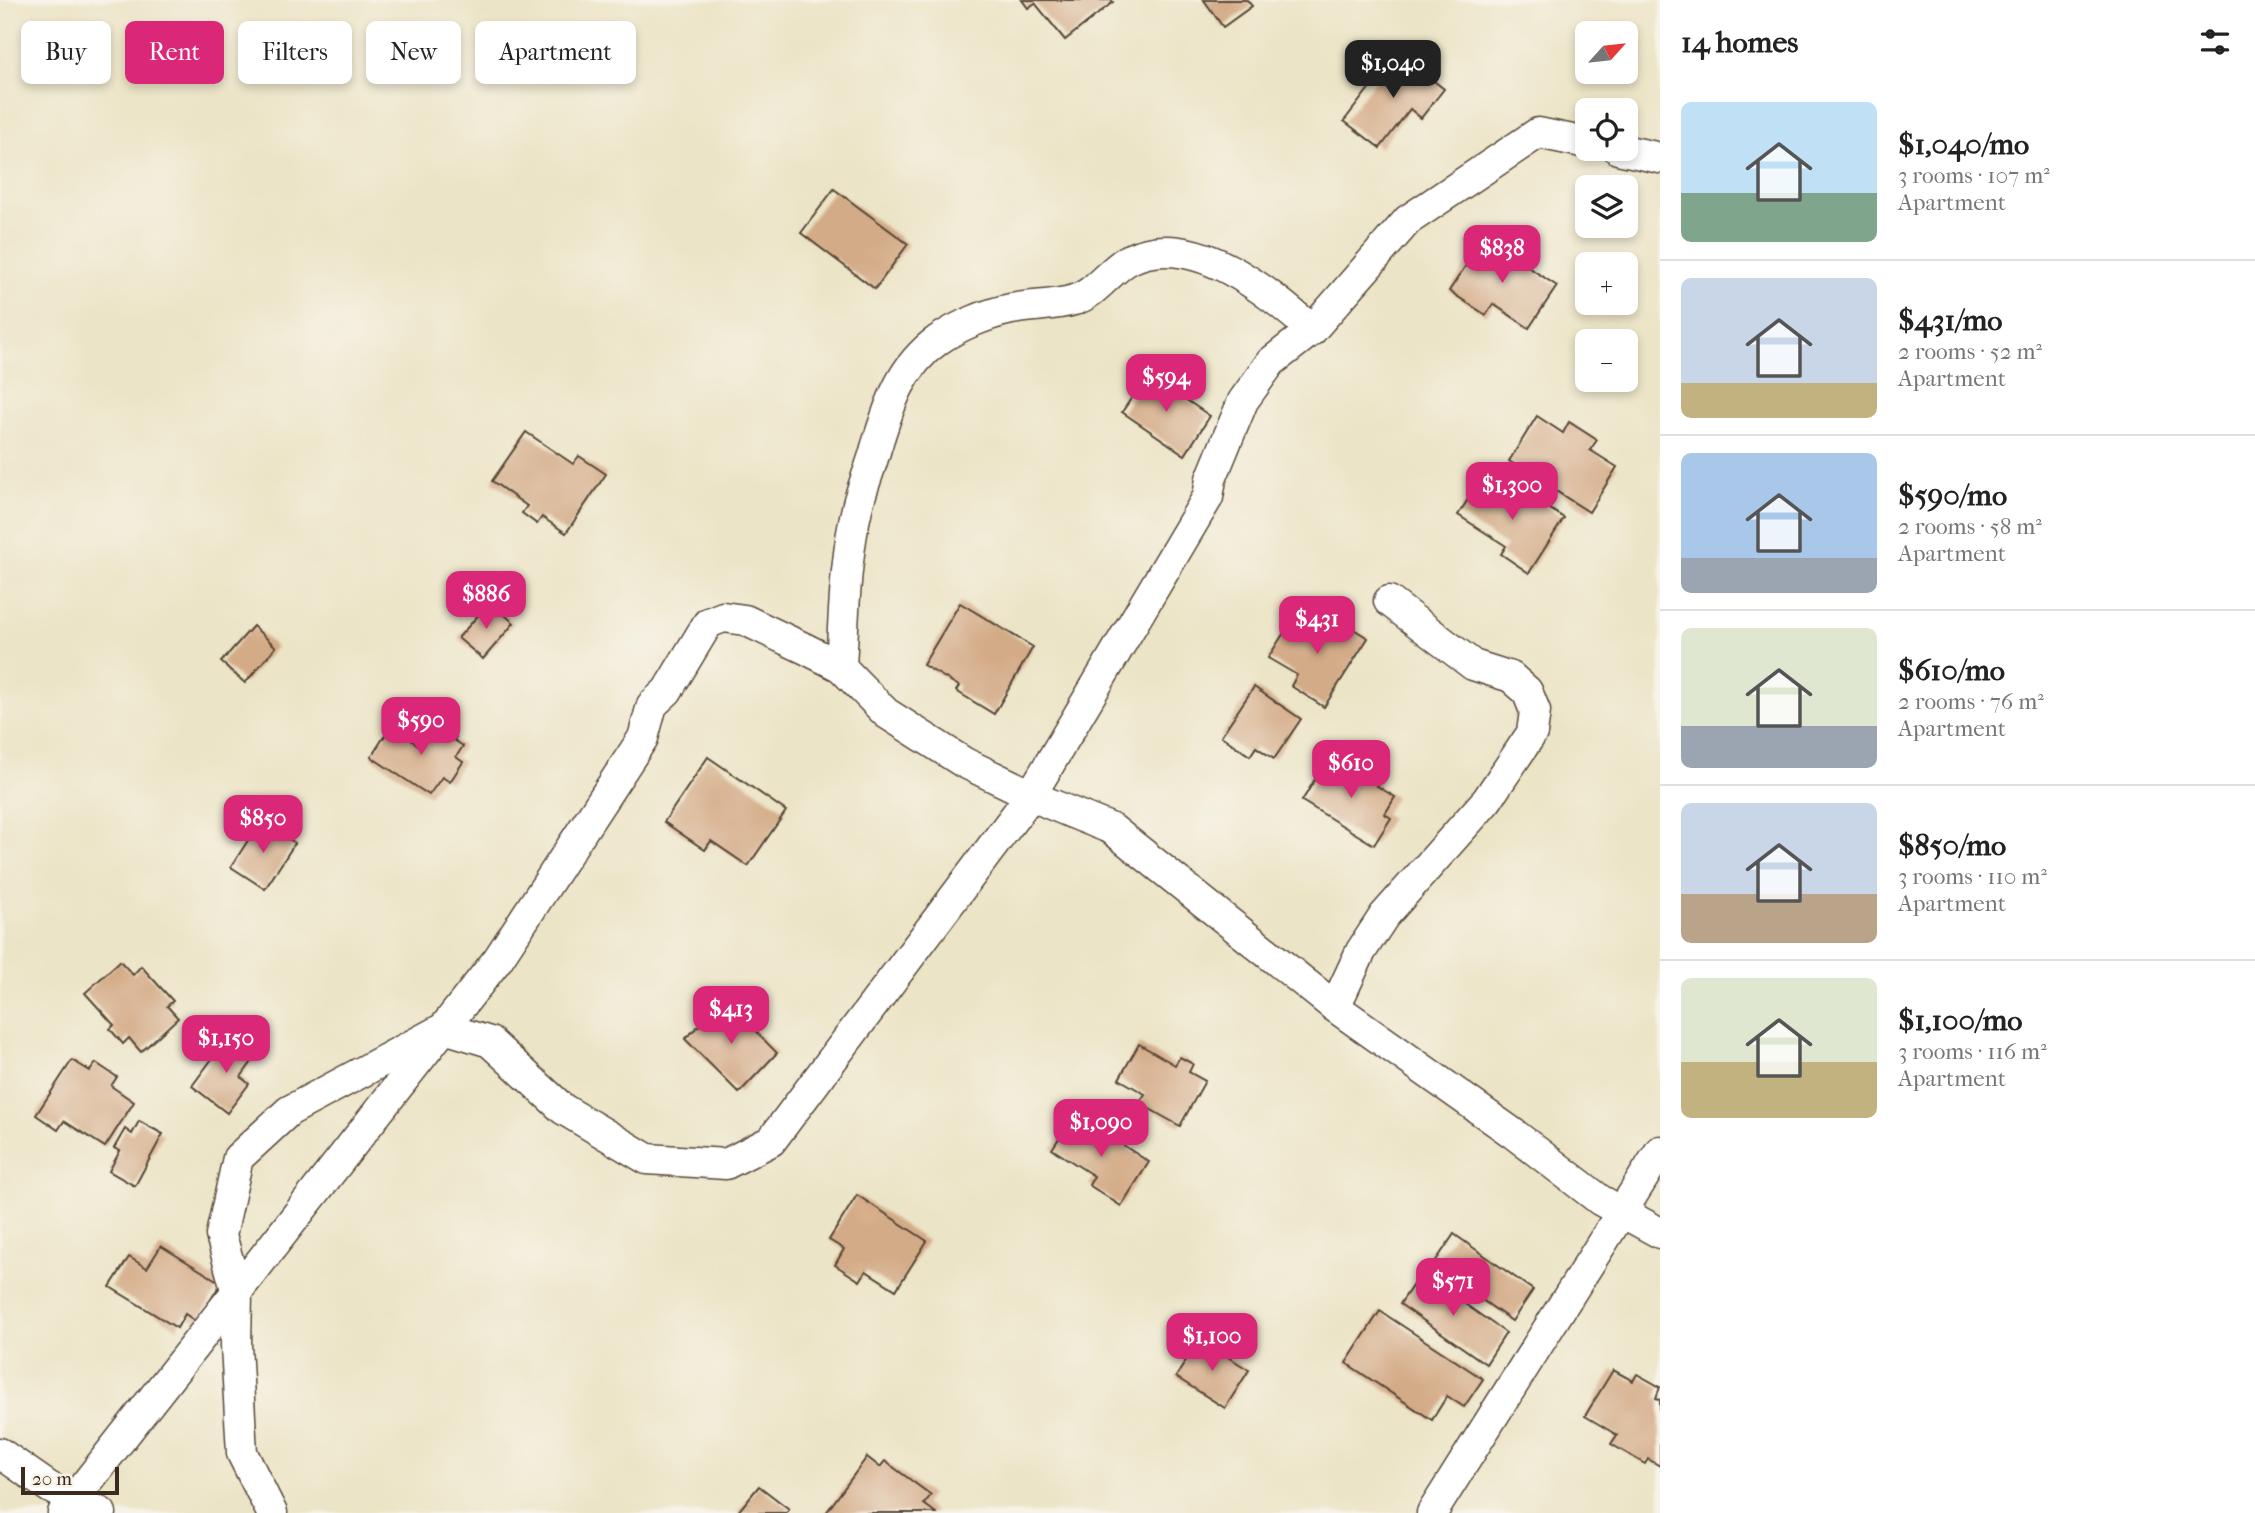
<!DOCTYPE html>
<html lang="en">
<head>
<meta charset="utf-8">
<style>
	:root { --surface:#fff; --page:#f2f2f2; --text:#222; --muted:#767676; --line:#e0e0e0; --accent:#db2777 }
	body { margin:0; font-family:"IM FELL French Canon",serif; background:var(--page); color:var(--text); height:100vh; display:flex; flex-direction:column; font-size:26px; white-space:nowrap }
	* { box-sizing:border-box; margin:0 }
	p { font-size:23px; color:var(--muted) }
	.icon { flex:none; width:38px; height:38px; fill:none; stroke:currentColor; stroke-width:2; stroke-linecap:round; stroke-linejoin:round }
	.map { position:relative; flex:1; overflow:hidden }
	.sheet { display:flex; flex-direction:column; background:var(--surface); width:595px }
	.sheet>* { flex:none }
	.hud { position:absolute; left:21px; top:21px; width:665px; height:63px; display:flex; gap:14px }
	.needle { width:46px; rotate:63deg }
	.buttons { position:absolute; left:1575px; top:21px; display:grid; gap:14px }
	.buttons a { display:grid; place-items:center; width:63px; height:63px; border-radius:10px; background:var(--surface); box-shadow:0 4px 10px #0003; font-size:35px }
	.scale { position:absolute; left:21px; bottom:18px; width:98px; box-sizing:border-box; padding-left:7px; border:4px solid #3b2a1e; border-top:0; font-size:19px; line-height:24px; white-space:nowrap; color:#3b2a1e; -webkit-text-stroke:5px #f7f3e8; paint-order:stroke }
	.price { position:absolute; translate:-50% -60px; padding:0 16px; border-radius:14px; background:var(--accent); color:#fff; font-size:23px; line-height:46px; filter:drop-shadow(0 2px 4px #0008) }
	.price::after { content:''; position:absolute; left:50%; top:42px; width:21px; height:16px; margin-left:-10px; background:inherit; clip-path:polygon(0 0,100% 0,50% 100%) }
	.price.selected { background:#222; color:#fff }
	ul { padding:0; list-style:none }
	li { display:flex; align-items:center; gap:21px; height:175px; padding:0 21px }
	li+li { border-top:2px solid var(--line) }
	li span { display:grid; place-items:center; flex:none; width:196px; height:140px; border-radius:10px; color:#555 }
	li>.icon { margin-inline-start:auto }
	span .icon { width:84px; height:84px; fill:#fffc; stroke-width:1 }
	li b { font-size:30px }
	h2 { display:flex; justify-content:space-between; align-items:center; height:84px; padding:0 21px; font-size:30px }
	.pill { padding:0 24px; border-radius:10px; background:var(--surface); box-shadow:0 4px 10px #0003; font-size:24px; line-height:63px }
	.pill.selected { background:var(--accent); color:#fff }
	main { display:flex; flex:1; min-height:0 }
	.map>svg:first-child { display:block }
</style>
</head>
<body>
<main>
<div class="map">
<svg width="1660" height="1513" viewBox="0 0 1660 1513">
	<rect width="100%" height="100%" fill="#f7f3e8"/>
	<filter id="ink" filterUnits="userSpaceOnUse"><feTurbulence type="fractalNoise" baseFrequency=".0143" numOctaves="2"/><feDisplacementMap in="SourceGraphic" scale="14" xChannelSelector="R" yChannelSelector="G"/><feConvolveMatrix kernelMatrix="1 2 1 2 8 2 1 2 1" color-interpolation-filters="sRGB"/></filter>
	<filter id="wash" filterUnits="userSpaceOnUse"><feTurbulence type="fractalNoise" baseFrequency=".00686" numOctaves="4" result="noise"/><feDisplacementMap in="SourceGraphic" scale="28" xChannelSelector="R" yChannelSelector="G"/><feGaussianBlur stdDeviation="1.57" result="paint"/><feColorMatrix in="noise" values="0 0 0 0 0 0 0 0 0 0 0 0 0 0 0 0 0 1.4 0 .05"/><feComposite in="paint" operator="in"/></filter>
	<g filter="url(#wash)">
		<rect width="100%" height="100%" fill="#ece4c6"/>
		<g id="blocks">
			<g fill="#d4ab87">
				<polygon points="1022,0 1111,0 1113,2 1065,40 1035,3 1028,8"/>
				<polygon points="1204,0 1247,0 1252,6 1223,27"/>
				<polygon points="1397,52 1444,89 1421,118 1410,109 1380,148 1344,121"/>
				<polygon points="834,189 908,244 875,289 801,233"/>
				<polygon points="1484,238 1557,286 1529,328 1493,304 1486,315 1449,291"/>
				<polygon points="1148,374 1210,416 1185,455 1122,412"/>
				<polygon points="1537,416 1563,433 1569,422 1597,440 1590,450 1617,467 1589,512 1509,461"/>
				<polygon points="526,432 573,464 579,456 606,474 566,533 542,517 537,524 522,513 527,506 492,481"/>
				<polygon points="1483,476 1531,507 1536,500 1564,518 1529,573 1501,554 1506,546 1458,515"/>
				<polygon points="490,602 514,623 483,659 458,638"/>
				<polygon points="960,603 1033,647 994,714 956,691 959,686 923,665"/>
				<polygon points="1297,612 1334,635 1342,622 1368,638 1324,707 1291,686 1297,675 1268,658"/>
				<polygon points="253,626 276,647 245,683 221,662"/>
				<polygon points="1254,687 1301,719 1274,759 1256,747 1250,756 1221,736"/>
				<polygon points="436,723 456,737 454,740 463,746 456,757 463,762 450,782 442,777 429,795 371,757 391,726 420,746"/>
				<polygon points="1329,756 1361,776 1365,770 1381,779 1377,786 1395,797 1385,814 1391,818 1374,845 1302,801"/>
				<polygon points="708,757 786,811 748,866 711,841 705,850 664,822"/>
				<polygon points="261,820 295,843 265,889 231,867"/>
				<polygon points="120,961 133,975 141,966 173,1001 167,1006 178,1018 141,1052 129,1038 123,1044 110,1029 114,1025 85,993"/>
				<polygon points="725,1000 777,1053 739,1093 685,1039"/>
				<polygon points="229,1036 256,1056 241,1077 249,1084 227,1113 192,1086"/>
				<polygon points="1139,1044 1175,1065 1180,1057 1193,1064 1189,1072 1205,1081 1180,1126 1139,1103 1145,1094 1119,1079"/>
				<polygon points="72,1060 90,1071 96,1063 117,1077 111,1086 134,1102 105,1147 64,1121 58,1130 36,1115"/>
				<polygon points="1075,1114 1149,1162 1121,1206 1089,1185 1094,1176 1052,1149"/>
				<polygon points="139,1121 163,1134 135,1186 109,1171 120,1151 114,1148 125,1129 132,1134"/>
				<polygon points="857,1195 927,1241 896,1290 866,1271 860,1281 835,1265 844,1249 829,1240"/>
				<polygon points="1454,1234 1533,1290 1512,1321 1433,1265"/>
				<polygon points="161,1246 221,1283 197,1322 185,1314 177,1328 110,1287 129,1257 147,1268"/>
				<polygon points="1421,1273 1506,1333 1486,1364 1400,1304"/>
				<polygon points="1380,1311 1483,1379 1464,1407 1447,1396 1432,1420 1346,1363"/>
				<polygon points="1199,1339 1249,1370 1225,1408 1176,1377"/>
				<polygon points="1613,1370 1633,1381 1637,1374 1660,1387 1656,1398 1660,1400 1660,1466 1648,1459 1645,1464 1611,1444 1617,1435 1585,1416"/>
				<polygon points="867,1457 880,1467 885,1461 931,1495 924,1504 936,1513 826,1513"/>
				<polygon points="759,1486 789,1509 786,1513 737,1513"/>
			</g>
		</g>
	</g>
	<g filter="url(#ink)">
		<use href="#blocks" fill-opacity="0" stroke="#564637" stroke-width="2"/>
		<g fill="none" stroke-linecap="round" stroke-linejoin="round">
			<defs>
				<g id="street">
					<polyline points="1618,149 1660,158"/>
					<path d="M841,667C844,613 845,556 858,504C863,485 871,467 876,448C889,406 900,367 938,340C958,326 987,314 1011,309C1031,305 1054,306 1074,300C1096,294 1110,269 1130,259C1193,229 1267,291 1312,330"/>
					<polyline points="1335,1007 1361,951 1384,916 1487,800 1532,733 1535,711 1527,691 1511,677 1473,665 1389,601"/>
					<polyline points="0,1453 49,1487 101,1513"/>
					<polyline points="63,1513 498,959 643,738 652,705 667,691 708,623 723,617 745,620 806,649 841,667 886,713 963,762 1048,803 1112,829 1335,1007 1514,1134 1600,1200 1660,1233"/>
					<polyline points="272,1513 242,1453 236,1345 237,1293 221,1235 238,1158 289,1111 444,1028 490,1042 563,1109 647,1159 726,1164 771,1141 1031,795 1208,497 1211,479 1243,401 1271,362 1312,330 1408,220 1538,133 1587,143"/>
					<polyline points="1432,1513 1660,1151"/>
				</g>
			</defs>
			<use href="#street" stroke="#564637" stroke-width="33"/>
			<use href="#street" stroke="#fff" stroke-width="30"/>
		</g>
	</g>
</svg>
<div class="buttons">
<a><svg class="needle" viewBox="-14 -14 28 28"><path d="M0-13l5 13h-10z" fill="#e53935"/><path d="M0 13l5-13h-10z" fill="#767676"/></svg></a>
<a><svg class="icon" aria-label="locate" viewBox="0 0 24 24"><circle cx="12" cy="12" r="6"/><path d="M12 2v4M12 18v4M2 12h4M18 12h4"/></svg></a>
<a><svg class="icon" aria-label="layers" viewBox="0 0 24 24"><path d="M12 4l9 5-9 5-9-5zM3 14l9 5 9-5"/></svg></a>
<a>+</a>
<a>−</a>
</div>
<div class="scale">20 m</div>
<b class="price selected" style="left:1393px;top:100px">$1,040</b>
<b class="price" style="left:1502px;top:285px">$838</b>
<b class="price" style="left:1166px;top:414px">$594</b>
<b class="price" style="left:1512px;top:522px">$1,300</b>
<b class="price" style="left:486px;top:631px">$886</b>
<b class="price" style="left:1317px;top:656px">$431</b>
<b class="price" style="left:421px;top:757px">$590</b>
<b class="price" style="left:1351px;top:800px">$610</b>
<b class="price" style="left:263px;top:855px">$850</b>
<b class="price" style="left:731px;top:1046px">$413</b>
<b class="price" style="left:226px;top:1075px">$1,150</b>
<b class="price" style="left:1101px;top:1159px">$1,090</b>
<b class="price" style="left:1453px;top:1318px">$571</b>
<b class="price" style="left:1212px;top:1373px">$1,100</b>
<div class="hud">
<a class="pill">Buy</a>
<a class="pill selected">Rent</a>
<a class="pill">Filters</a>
<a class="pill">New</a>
<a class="pill">Apartment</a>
</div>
</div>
<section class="sheet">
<h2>14 homes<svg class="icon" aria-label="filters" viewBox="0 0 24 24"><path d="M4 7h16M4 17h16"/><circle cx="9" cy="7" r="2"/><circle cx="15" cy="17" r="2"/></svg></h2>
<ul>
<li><span style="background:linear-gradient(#bfe0f5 65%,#7fa58c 0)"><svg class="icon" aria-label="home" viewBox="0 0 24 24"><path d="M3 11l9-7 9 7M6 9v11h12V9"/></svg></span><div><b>$1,040/mo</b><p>3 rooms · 107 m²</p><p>Apartment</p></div></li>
<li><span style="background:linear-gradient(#c9d6e8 75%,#c2b280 0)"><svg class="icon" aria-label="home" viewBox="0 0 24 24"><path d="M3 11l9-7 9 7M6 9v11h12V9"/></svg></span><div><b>$431/mo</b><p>2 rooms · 52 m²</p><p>Apartment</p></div></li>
<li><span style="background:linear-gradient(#a9c7e8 75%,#9aa5b1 0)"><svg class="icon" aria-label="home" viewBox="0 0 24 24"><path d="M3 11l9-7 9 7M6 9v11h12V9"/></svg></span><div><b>$590/mo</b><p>2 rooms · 58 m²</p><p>Apartment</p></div></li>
<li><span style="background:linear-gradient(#dfe7d0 70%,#9aa5b1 0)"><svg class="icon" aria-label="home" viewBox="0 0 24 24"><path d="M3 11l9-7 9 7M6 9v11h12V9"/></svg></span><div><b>$610/mo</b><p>2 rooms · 76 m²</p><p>Apartment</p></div></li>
<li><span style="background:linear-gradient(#c9d6e8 65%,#b9a48a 0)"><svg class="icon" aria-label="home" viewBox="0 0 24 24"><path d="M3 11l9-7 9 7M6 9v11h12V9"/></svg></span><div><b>$850/mo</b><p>3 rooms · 110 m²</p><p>Apartment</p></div></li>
<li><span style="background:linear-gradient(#dfe7d0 60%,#c2b280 0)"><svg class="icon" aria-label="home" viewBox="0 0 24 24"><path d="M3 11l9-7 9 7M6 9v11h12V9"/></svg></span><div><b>$1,100/mo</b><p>3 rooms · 116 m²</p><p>Apartment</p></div></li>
</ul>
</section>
</main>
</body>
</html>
